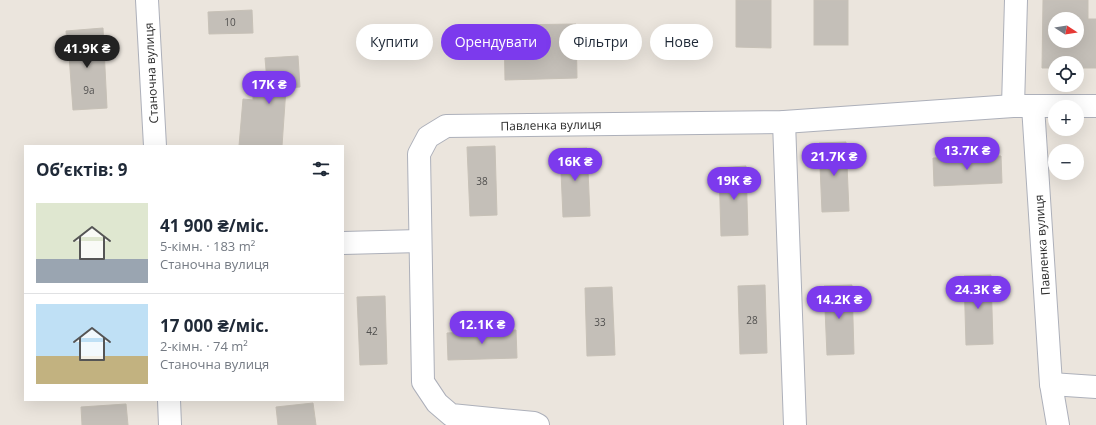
<!DOCTYPE html>
<html lang="uk">
<head>
<meta charset="utf-8">
<style>
	:root { --surface:#fff; --page:#f6f6f7; --text:#1f2937; --muted:#747a83; --line:#e0e1e3; --accent:#7c3aed }
	body { margin:0; font-family:"Open Sans",sans-serif; background:var(--page); color:var(--text); height:100vh; display:flex; flex-direction:column; font-size:15px; white-space:nowrap }
	* { box-sizing:border-box; margin:0 }
	p { font-size:13px; color:var(--muted) }
	.icon { flex:none; width:22px; height:22px; fill:none; stroke:currentColor; stroke-width:2; stroke-linecap:round; stroke-linejoin:round }
	.map { position:relative; flex:1; overflow:hidden }
	.side { position:absolute; left:24px; top:145px; width:320px; height:256px; display:flex; flex-direction:column; background:var(--surface); border-radius:0px; box-shadow:0 4px 16px #0002 }
	.side>* { flex:none }
	.top-card { position:absolute; left:356px; top:24px; width:380px; height:36px; display:flex; gap:8px }
	.needle { width:26px; rotate:102deg }
	.controls { position:absolute; left:1048px; top:12px; display:grid; gap:8px }
	.controls a { display:grid; place-items:center; width:36px; height:36px; border-radius:50%; background:var(--surface); box-shadow:0 4px 16px #0002; font-size:20px }
	.price { position:absolute; translate:-50% -34px; padding:0 9px; border-radius:14px; background:var(--accent); color:#fff; font-size:13px; line-height:26px; filter:drop-shadow(0 1px 2px #0008) }
	.price::after { content:''; position:absolute; left:50%; top:24px; width:12px; height:9px; margin-left:-6px; background:inherit; clip-path:polygon(0 0,100% 0,50% 100%) }
	.price.active { background:#222; color:#fff }
	ul { padding:0; list-style:none }
	li { display:flex; align-items:center; gap:12px; height:100px; padding:0 12px }
	li+li { border-top:1px solid var(--line) }
	li span { display:grid; place-items:center; flex:none; width:112px; height:80px; border-radius:0px; color:#555 }
	li>.icon { margin-inline-start:auto }
	span .icon { width:48px; height:48px; fill:#fffc; stroke-width:1 }
	li b { font-size:17px }
	h2 { display:flex; justify-content:space-between; align-items:center; height:48px; padding:0 12px; font-size:17px }
	.chip { padding:0 14px; border-radius:18px; background:var(--surface); box-shadow:0 4px 16px #0002; font-size:14px; line-height:36px }
	.chip.active { background:var(--accent); color:#fff }
	.map>svg:first-child { display:block }
</style>
</head>
<body>
<div class="map">
<svg width="1096" height="425" viewBox="0 0 1096 425">
	<rect width="100%" height="100%" fill="#ebe5dd"/>
	<g fill="#c4bfb8" stroke="#c7c1b7" fill-rule="evenodd">
		<polygon points="736,0 771,0 771,48 736,47"/>
		<rect x="814" y="0" width="34" height="45"/>
		<path d="M1043,0H1088V19H1096V68H1077V63H1055V68H1042ZM1055,19H1077V41H1055Z"/>
		<polygon points="252,10 253,33 209,34 208,12"/>
		<polygon points="576,24 577,78 505,80 504,25"/>
		<polygon points="103,28 107,108 73,110 69,55 68,56 66,31"/>
		<polygon points="298,56 300,87 286,88 282,146 239,146 243,99 253,100 253,92 268,93 265,58"/>
		<polygon points="846,142 849,211 822,212 819,143"/>
		<polygon points="495,146 497,215 470,216 467,147"/>
		<polygon points="587,148 590,216 563,217 560,149"/>
		<polygon points="1001,156 1002,183 934,186 933,158"/>
		<polygon points="746,166 748,235 721,236 719,168"/>
		<polygon points="991,275 993,344 966,345 964,276"/>
		<polygon points="765,285 767,353 740,354 738,286"/>
		<polygon points="852,285 854,354 827,355 824,286"/>
		<polygon points="612,287 615,355 587,356 585,288"/>
		<polygon points="385,296 387,364 360,365 357,297"/>
		<polygon points="516,330 517,358 448,360 447,333"/>
		<polygon points="313,403 316,425 278,425 276,407"/>
		<polygon points="126,404 128,425 82,425 81,407"/>
	</g>
	<g fill="none" stroke-linecap="round" stroke-linejoin="round">
		<defs>
			<g id="minor">
				<polyline points="147,0 155,146"/>
				<polyline points="1013,106 1016,0"/>
				<polyline points="1033,106 1051,384 1058,425"/>
				<polyline points="784,122 795,425"/>
				<polyline points="343,243 420,241"/>
				<polyline points="1051,384 1096,387"/>
				<polyline points="169,400 170,425"/>
				<polyline points="538,425 534,423 451,415 437,403 423,382 419,154 428,137 446,126 784,122 1013,106 1096,106"/>
			</g>
		</defs>
		<use href="#minor" stroke="#adb0ba" stroke-width="24"/>
		<use href="#minor" stroke="#fff" stroke-width="22"/>
	</g>
	<g text-anchor="middle" dominant-baseline="central" stroke-width="3.5" stroke-linejoin="round" paint-order="stroke">
		<g font-size="10" fill="#504f4e">
			<text x="230" y="22">10</text>
			<text x="89" y="90">9а</text>
			<text x="482" y="181">38</text>
			<text x="752" y="320">28</text>
			<text x="600" y="322">33</text>
			<text x="372" y="331">42</text>
		</g>
		<g font-size="12" fill="#2a2a2a" stroke="#fff">
			<text transform="translate(151 73) rotate(-93)">Станочна вулиця</text>
			<text transform="translate(551 125) rotate(-1)">Павленка вулиця</text>
			<text transform="translate(1042 245) rotate(-94)">Павленка вулиця</text>
		</g>
	</g>
</svg>
<div class="controls">
<a><svg class="needle" viewBox="-14 -14 28 28"><path d="M0-13l5 13h-10z" fill="#e53935"/><path d="M0 13l5-13h-10z" fill="#747a83"/></svg></a>
<a><svg class="icon" aria-label="locate" viewBox="0 0 24 24"><circle cx="12" cy="12" r="6"/><path d="M12 2v4M12 18v4M2 12h4M18 12h4"/></svg></a>
<a>+</a>
<a>−</a>
</div>
<b class="price active" style="left:87px;top:69px">41.9K ₴</b>
<b class="price" style="left:269px;top:105px">17K ₴</b>
<b class="price" style="left:967px;top:171px">13.7K ₴</b>
<b class="price" style="left:834px;top:177px">21.7K ₴</b>
<b class="price" style="left:575px;top:182px">16K ₴</b>
<b class="price" style="left:734px;top:201px">19K ₴</b>
<b class="price" style="left:978px;top:310px">24.3K ₴</b>
<b class="price" style="left:839px;top:320px">14.2K ₴</b>
<b class="price" style="left:482px;top:345px">12.1K ₴</b>
<div class="top-card">
<a class="chip">Купити</a>
<a class="chip active">Орендувати</a>
<a class="chip">Фільтри</a>
<a class="chip">Нове</a>
</div>
<section class="side">
<h2>Об’єктів: 9<svg class="icon" aria-label="filters" viewBox="0 0 24 24"><path d="M4 7h16M4 17h16"/><circle cx="9" cy="7" r="2"/><circle cx="15" cy="17" r="2"/></svg></h2>
<ul>
<li><span style="background:linear-gradient(#dfe7d0 70%,#9aa5b1 0)"><svg class="icon" aria-label="home" viewBox="0 0 24 24"><path d="M3 11l9-7 9 7M6 9v11h12V9"/></svg></span><div><b>41 900 ₴/міс.</b><p>5-кімн. · 183 m²</p><p>Станочна вулиця</p></div></li>
<li><span style="background:linear-gradient(#bfe0f5 65%,#c2b280 0)"><svg class="icon" aria-label="home" viewBox="0 0 24 24"><path d="M3 11l9-7 9 7M6 9v11h12V9"/></svg></span><div><b>17 000 ₴/міс.</b><p>2-кімн. · 74 m²</p><p>Станочна вулиця</p></div></li>
</ul>
</section>
</div>
</body>
</html>
